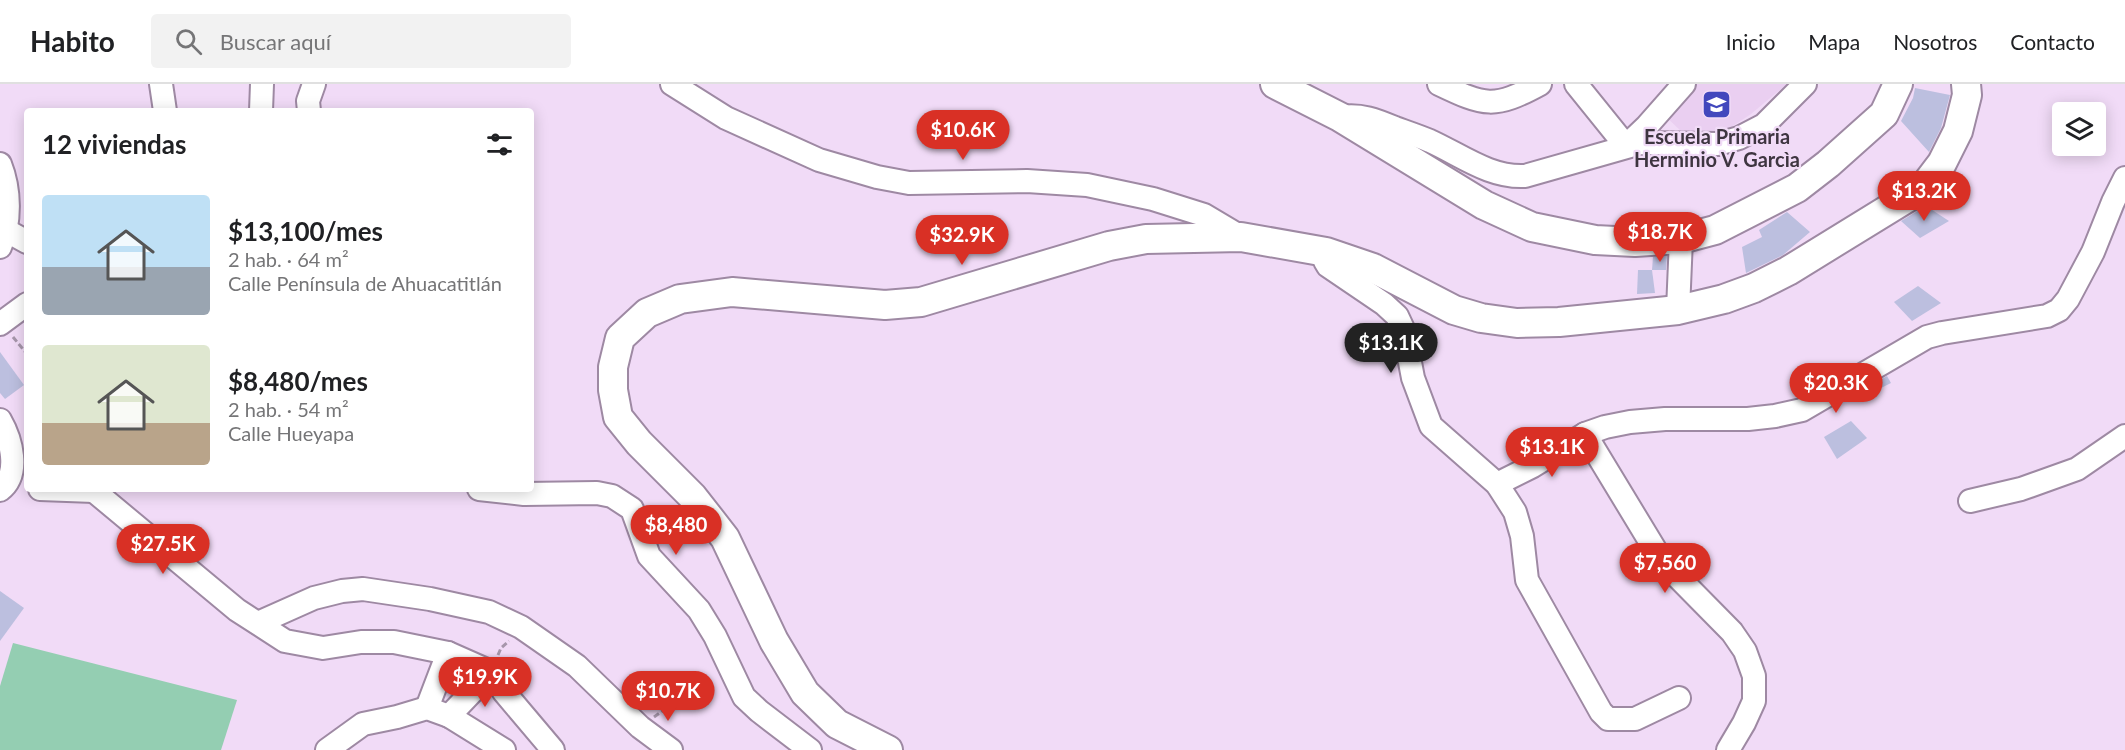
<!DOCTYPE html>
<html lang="es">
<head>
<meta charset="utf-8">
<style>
	:root { --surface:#fff; --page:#f2f2f2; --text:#202124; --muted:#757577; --line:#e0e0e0; --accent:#d93025 }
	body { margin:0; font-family:Lato,sans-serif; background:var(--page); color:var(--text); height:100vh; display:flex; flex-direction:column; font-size:22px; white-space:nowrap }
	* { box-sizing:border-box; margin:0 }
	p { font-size:20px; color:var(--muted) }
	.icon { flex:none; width:33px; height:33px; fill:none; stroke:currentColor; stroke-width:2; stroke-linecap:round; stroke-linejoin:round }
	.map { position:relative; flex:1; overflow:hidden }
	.panel { position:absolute; left:24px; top:24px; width:510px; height:384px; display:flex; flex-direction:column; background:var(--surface); border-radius:6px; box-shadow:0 3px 15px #0003 }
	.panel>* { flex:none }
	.tools { position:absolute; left:2052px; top:18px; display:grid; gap:12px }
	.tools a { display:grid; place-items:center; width:54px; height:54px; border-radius:6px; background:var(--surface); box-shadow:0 3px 15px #0003; font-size:30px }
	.price { position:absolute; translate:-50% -51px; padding:0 14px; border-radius:21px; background:var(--accent); color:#fff; font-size:20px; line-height:39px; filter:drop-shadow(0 2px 3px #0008) }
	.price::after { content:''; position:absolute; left:50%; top:36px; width:18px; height:14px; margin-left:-9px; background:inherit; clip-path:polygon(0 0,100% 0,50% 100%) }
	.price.active { background:#222; color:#fff }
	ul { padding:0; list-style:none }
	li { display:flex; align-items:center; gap:18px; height:150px; padding:0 18px }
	li span { display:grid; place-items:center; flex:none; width:168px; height:120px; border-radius:6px; color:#555 }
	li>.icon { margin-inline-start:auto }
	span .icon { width:72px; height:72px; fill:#fffc; stroke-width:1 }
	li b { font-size:26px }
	h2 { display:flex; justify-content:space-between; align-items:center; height:72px; padding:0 18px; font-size:26px }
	header { display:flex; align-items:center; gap:36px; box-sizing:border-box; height:84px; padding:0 30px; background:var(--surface); border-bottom:2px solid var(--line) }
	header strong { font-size:28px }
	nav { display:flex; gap:33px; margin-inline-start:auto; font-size:21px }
	.search { width:420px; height:54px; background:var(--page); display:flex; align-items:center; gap:15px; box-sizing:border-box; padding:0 21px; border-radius:6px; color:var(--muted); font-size:22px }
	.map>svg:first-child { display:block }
</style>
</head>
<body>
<header>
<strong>Habito</strong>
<div class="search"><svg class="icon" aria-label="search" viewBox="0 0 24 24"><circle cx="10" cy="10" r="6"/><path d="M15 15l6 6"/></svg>Buscar aquí</div>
<nav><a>Inicio</a><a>Mapa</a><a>Nosotros</a><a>Contacto</a></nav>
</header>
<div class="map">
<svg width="2125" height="666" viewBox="0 0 2125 666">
	<rect width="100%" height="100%" fill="#f1dbf7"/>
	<polygon fill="#eacff1" points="1693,0 1787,0 1751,30 1727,46 1709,49 1682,48 1664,31"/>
	<polygon fill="#94ceb2" points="13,559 237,616 221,666 0,666 0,602"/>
	<g fill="#bcbfdf">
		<polygon points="1915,4 1950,11 1941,44 1929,68 1901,37 1913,14"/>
		<polygon points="1926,122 1949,137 1920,154 1901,137"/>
		<polygon points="1787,128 1810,148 1783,171 1746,189 1742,163 1762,153 1759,146"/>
		<polygon points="1667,172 1666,186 1652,186 1653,173"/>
		<polygon points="1638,186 1652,186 1655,209 1637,210"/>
		<polygon points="1918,202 1941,219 1912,237 1894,218"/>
		<polygon points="0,268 24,301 5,315 0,309"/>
		<polygon points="1887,292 1891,299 1861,314 1858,309"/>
		<polygon points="1851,337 1867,354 1837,375 1824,353"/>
		<polygon points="0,507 24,524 0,557"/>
	</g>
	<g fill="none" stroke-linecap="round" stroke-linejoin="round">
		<defs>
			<g id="minor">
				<polyline points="161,0 165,27"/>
				<polyline points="672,0 726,34 819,76 877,93 909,99 1027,97 1087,101 1153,115 1204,131 1241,153"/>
				<path d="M1439,0C1485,22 1494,25 1540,0"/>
				<polyline points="1576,0 1626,62"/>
				<polyline points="261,27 262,0"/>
				<polyline points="309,27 308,17 314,0"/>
				<path d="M1341,33C1361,30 1376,36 1395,44C1406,48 1418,52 1430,57C1461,71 1490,94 1525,92L1641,59L1718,60L1739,54L1764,41L1805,0"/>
				<polyline points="1626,62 1646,43 1684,0"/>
				<path d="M0,80C10,105 11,138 0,163"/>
				<polyline points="7,147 27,158"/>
				<polyline points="1326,168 1325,177 1328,182 1384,220 1397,232 1404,247 1413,294 1431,342 1497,400 1515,428 1522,452 1527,496 1601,628 1608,635 1635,635 1679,614"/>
				<polyline points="1678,226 1681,155"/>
				<polyline points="0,240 27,220"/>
				<path d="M0,336C11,355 21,390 0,406"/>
				<polyline points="1585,350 1662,477 1732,548 1745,567 1754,592 1754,617 1744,639 1728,666"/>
				<polyline points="1497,400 1533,382 1585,350 1605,343 1630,338 1665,335 1748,335 1775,332 1802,326 1927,253 1942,249 2047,232 2059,226 2068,215 2093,168 2113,118 2125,94"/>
				<polyline points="40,405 94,407 99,405"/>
				<polyline points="479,405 524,410 597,409 612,412 632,425 649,472 699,526 715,552 744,613 759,627 810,666"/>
				<polyline points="94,407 237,526 285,557 323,564 361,558 394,558 448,569 491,588 504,608 553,666"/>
				<polyline points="1970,417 2021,405 2077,385 2125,352"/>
				<polyline points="258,539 314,514 342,507 363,505 430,515 489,528 521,543 577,582 640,643 671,666"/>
				<polyline points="427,624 448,569"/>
				<polyline points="449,632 491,588"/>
				<polyline points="327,666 363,640 397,633 427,624 449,632 504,666"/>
			</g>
			<g id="major">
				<polyline points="1275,0 1340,33 1484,121 1532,143 1595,156 1635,158 1681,155 1715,146 1797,104 1828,80 1884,30 1898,0"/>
				<polyline points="888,666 837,640 805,609 774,557 725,454 693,413 639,359 618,333 613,306 613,283 620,254 647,229 680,215 732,208 885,221 921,218 1109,162 1146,155 1241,153 1326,168 1373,184 1454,226 1481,234 1517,239 1559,238 1678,226 1724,215 1754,204 1788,187 1923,104 1942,79 1958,47 1967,11 1966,0"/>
			</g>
		</defs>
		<use href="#minor" stroke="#9e89a3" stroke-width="26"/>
		<use href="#major" stroke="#9e89a3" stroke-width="32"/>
		<g stroke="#a696ab" stroke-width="3" stroke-dasharray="6 3" stroke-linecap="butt">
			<polyline points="13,253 27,270"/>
			<polyline points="498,571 501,564 509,557"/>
			<polyline points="654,633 691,607"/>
		</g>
		<use href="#minor" stroke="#fff" stroke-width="22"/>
		<use href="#major" stroke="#fff" stroke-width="28"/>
	</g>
	<defs>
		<symbol id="school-square" viewBox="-11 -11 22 22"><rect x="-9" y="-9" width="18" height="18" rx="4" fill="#4248bd" stroke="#f1dbf7"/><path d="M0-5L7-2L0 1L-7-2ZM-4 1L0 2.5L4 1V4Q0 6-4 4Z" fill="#fff"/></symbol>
	</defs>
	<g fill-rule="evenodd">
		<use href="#school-square" x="1700" y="4" width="33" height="33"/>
	</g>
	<g text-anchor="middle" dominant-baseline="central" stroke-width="4.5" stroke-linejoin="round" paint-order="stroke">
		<g font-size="20" font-weight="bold" fill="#3e3540" stroke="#f1dbf7">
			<text x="1717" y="52">Escuela Primaria<tspan x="1717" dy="23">Herminio V. Garcìa</tspan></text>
		</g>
	</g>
</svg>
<div class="tools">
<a><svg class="icon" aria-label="layers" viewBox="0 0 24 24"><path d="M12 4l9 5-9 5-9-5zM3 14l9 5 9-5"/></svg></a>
</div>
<b class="price" style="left:963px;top:77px">$10.6K</b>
<b class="price" style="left:1924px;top:138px">$13.2K</b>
<b class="price" style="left:1660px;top:179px">$18.7K</b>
<b class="price" style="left:962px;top:182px">$32.9K</b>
<b class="price active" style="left:1391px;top:290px">$13.1K</b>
<b class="price" style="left:1836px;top:330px">$20.3K</b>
<b class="price" style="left:1552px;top:394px">$13.1K</b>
<b class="price" style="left:676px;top:472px">$8,480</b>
<b class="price" style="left:163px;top:491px">$27.5K</b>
<b class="price" style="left:1665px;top:510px">$7,560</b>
<b class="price" style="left:485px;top:624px">$19.9K</b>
<b class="price" style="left:668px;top:638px">$10.7K</b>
<section class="panel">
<h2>12 viviendas<svg class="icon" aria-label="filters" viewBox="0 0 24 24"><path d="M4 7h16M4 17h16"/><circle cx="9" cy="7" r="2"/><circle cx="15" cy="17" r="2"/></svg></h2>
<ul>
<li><span style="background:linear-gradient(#bfe0f5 60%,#9aa5b1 0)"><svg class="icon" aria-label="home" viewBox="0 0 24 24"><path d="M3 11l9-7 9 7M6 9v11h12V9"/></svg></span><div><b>$13,100/mes</b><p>2 hab. · 64 m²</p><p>Calle Península de Ahuacatitlán</p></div></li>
<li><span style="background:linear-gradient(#dfe7d0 65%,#b9a48a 0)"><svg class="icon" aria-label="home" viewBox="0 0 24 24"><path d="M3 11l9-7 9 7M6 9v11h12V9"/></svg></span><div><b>$8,480/mes</b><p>2 hab. · 54 m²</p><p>Calle Hueyapa</p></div></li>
</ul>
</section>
</div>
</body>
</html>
